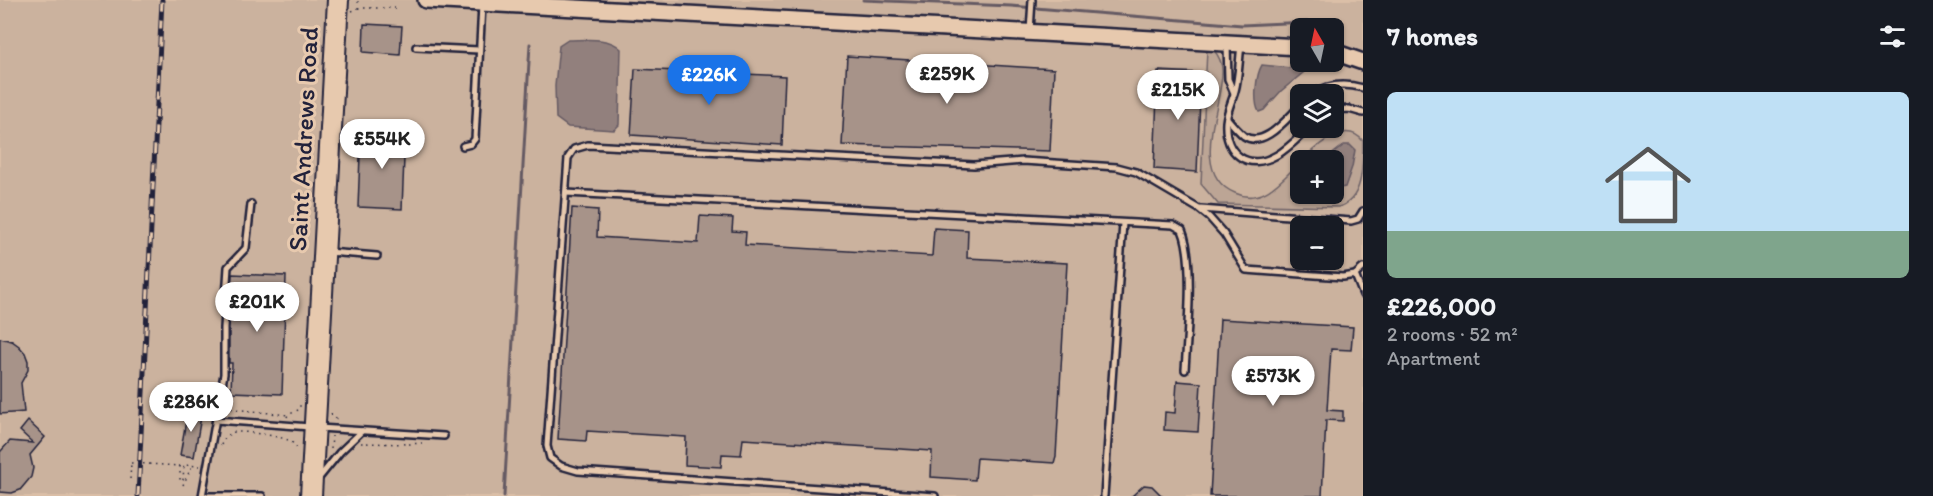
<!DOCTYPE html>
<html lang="en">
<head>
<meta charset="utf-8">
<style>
	:root { --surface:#171b24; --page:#20242c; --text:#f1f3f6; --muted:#9ea1a6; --accent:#1a73e8 }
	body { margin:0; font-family:Itim,sans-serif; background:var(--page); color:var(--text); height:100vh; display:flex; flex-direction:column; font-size:22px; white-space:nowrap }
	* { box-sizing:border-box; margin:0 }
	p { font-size:20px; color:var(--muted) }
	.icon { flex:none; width:33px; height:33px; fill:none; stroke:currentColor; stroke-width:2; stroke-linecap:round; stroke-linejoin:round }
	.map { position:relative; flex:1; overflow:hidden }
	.details { display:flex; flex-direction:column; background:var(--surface); width:570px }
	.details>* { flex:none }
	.needle { width:39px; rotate:351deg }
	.buttons { position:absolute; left:1290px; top:18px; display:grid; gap:12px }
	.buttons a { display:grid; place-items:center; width:54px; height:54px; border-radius:9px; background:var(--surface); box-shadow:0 2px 4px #0004; font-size:30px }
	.price { position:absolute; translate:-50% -51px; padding:0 14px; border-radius:21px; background:#fff; color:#222; font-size:20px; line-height:39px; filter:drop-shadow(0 2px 3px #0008) }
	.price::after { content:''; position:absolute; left:50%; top:36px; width:18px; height:14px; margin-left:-9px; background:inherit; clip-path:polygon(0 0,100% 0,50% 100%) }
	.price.selected { background:var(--accent); color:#fff }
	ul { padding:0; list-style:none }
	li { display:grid; align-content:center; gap:12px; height:318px; padding:0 24px }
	li span { display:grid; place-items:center; height:186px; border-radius:9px; color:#555 }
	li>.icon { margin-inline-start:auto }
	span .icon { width:108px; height:108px; fill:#fffc; stroke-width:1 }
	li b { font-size:26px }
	h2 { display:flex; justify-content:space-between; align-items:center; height:72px; padding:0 24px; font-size:26px }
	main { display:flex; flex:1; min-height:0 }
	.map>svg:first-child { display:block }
</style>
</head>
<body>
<main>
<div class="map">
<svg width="1363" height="496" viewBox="0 0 1363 496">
	<rect width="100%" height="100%" fill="#dbbfa7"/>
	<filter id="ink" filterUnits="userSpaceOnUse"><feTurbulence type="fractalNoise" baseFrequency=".0167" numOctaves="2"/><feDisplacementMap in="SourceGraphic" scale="12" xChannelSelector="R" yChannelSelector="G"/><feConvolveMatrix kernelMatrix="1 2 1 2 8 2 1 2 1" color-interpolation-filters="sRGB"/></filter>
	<g filter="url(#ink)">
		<path fill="#cbb29e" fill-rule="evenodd" d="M0,0H1363V496H0ZM1300,28H1334V62H1300ZM1300,94H1334V128H1300ZM1300,160H1334V194H1300ZM1300,226H1334V260H1300Z"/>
		<path fill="#bca595" stroke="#6f6468" stroke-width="1.5" d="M1207,49H1213C1219,56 1223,64 1222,74C1221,108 1189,174 1235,193C1263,206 1282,179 1300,162V194H1334V160H1302C1316,147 1345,118 1363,141C1363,167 1363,201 1338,207L1218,204L1201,184Z"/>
		<g fill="#92807d" stroke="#655a63" stroke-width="1.5">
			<path d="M568,40C584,40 609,36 621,49L619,125L614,130L568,127L556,118L555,86L559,46Z"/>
			<path d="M1262,65L1300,69L1303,70L1304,72L1281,91L1264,110L1259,112C1253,101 1256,75 1262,65Z"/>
			<polygon points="1344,145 1350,145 1355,150 1352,167 1345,187 1334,189 1334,160 1325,160"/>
		</g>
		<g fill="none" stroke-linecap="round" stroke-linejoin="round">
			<g stroke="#655a63" stroke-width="3">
				<polyline points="863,0 1011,6 1242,25 1308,22"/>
				<polyline points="504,496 530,44"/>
			</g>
		</g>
		<g fill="#a79389" stroke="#22223b" stroke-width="1.5">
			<polygon points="364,24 402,26 400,55 363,52"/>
			<polygon points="847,56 1054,69 1050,151 842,145"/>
			<polygon points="635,69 785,76 782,145 631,135"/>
			<polygon points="1158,71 1201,73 1197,172 1154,169"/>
			<polygon points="361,130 405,132 402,209 358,207"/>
			<polygon points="572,208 598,210 597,237 698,243 700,216 733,218 732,231 746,232 745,245 932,256 934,228 968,230 967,258 1067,263 1056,456 1054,463 977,458 975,480 931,477 932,451 743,439 741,455 722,454 721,467 685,465 686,437 587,431 586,441 558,439"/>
			<polygon points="232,274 286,276 282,394 231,392 232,363 229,363 229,328"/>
			<polygon points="1220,319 1353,327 1351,350 1331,349 1327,410 1343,411 1343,421 1326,420 1322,496 1210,496"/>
			<polygon points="0,338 12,341 19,346 25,353 28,361 28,370 21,383 24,412 0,414"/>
			<polygon points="1177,381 1201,383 1198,432 1164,430 1165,412 1175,413"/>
			<polygon points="188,409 202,411 194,457 180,455"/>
			<polygon points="28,421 45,437 30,455 33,468 31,477 20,490 12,493 0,492 0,452 10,441 33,443 20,431"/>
			<polygon points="1144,485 1152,486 1162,496 1132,496"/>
		</g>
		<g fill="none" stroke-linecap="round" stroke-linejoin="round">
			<defs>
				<g id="lane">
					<polyline points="1030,31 1032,0"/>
					<polyline points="1227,45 1228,79 1234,93"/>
					<path d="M1241,45C1239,60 1239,76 1235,91C1232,101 1227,111 1226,122C1224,154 1248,172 1277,155C1289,148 1299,137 1309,128"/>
					<polyline points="416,47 479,50"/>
					<path d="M1313,94C1328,84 1345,83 1363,88"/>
					<polyline points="1334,110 1349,109 1363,113"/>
					<path d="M1227,118C1232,124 1238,131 1244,136C1264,149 1287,118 1300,106"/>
					<polyline points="463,146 471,144 475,139 482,5"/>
					<path d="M566,193L1173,225L1182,230C1195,259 1187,336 1185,370"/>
					<polyline points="1201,209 1351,221 1358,219 1363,211"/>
					<polyline points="328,252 377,256"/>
					<polyline points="1355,275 1363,295"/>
					<polyline points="216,420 310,427"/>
					<polyline points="319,428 444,436"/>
					<polyline points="319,478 340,452 362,431"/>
					<polyline points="202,496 224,374 224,328 228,267 246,248 251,204"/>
					<polyline points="203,496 262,496"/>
					<polyline points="935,496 578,471 561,466 550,458 547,446 568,158 574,149 588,145 974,165 1023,161 1117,167 1136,172 1199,209 1209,217 1224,234 1246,270 1343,277 1355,275 1363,268"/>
					<polyline points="1104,496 1123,223"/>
				</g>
				<g id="secondary">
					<polyline points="426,0 1300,47"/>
					<polyline points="1334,52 1363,62"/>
				</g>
				<polyline id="highway" points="311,496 338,0"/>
			</defs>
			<use href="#lane" stroke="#22223b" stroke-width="10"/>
			<use href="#secondary" stroke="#22223b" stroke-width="20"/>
			<use href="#highway" stroke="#22223b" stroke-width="24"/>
			<g stroke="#22223b" stroke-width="1.5" stroke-dasharray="1.5 4.5" stroke-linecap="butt">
				<polyline points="358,8 395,8"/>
				<polyline points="352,11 358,8 358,0"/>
				<polyline points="225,408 288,415"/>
				<polyline points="331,414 338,421"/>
				<polyline points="287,417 288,415 300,409 300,405"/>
				<polyline points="361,443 410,444 422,443"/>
				<path d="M221,445C224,439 228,433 235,432C244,431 279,436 288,440C293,442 295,446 298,450"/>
				<polyline points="331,449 332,436"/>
				<polyline points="180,466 180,481 183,480 184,465 200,466"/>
				<polyline points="130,479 131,463"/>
				<polyline points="183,485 192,466"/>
			</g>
			<use href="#lane" stroke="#e7c9ae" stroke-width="5"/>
			<use href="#secondary" stroke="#e7c9ae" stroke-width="15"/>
			<use href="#highway" stroke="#e7c9ae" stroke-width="20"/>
			<defs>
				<polyline id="rail" points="138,496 162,0"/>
			</defs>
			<use href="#rail" stroke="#22223b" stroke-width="5"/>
			<use href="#rail" stroke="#e7c9ae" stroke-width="3" stroke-dasharray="9" stroke-linecap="butt"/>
			<polyline stroke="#22223b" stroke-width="1.5" stroke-dasharray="1.5 4.5" stroke-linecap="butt" points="131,463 180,466"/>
		</g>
	</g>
	<g text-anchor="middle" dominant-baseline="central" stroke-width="6" stroke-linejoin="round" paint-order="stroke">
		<g font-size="26" fill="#22223b" stroke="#e7c9ae">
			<text transform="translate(303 139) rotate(-87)">Saint Andrews Road</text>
		</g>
	</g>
</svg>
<div class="buttons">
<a><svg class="needle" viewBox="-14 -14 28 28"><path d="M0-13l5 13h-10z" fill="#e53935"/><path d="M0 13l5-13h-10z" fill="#9ea1a6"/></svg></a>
<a><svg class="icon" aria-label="layers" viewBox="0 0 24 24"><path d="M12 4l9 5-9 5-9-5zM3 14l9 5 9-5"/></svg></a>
<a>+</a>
<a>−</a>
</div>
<b class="price" style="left:947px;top:105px">£259K</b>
<b class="price selected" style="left:709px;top:106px">£226K</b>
<b class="price" style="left:1178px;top:121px">£215K</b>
<b class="price" style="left:382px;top:170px">£554K</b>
<b class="price" style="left:257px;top:333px">£201K</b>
<b class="price" style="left:1273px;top:407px">£573K</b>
<b class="price" style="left:191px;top:433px">£286K</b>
</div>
<section class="details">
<h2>7 homes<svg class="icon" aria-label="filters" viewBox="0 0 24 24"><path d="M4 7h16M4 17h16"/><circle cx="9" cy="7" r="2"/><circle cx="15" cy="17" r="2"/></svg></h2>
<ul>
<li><span style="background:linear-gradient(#bfe0f5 75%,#7fa58c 0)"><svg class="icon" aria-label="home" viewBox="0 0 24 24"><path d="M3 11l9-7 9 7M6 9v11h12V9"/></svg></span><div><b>£226,000</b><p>2 rooms · 52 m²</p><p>Apartment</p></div></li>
</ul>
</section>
</main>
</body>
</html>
